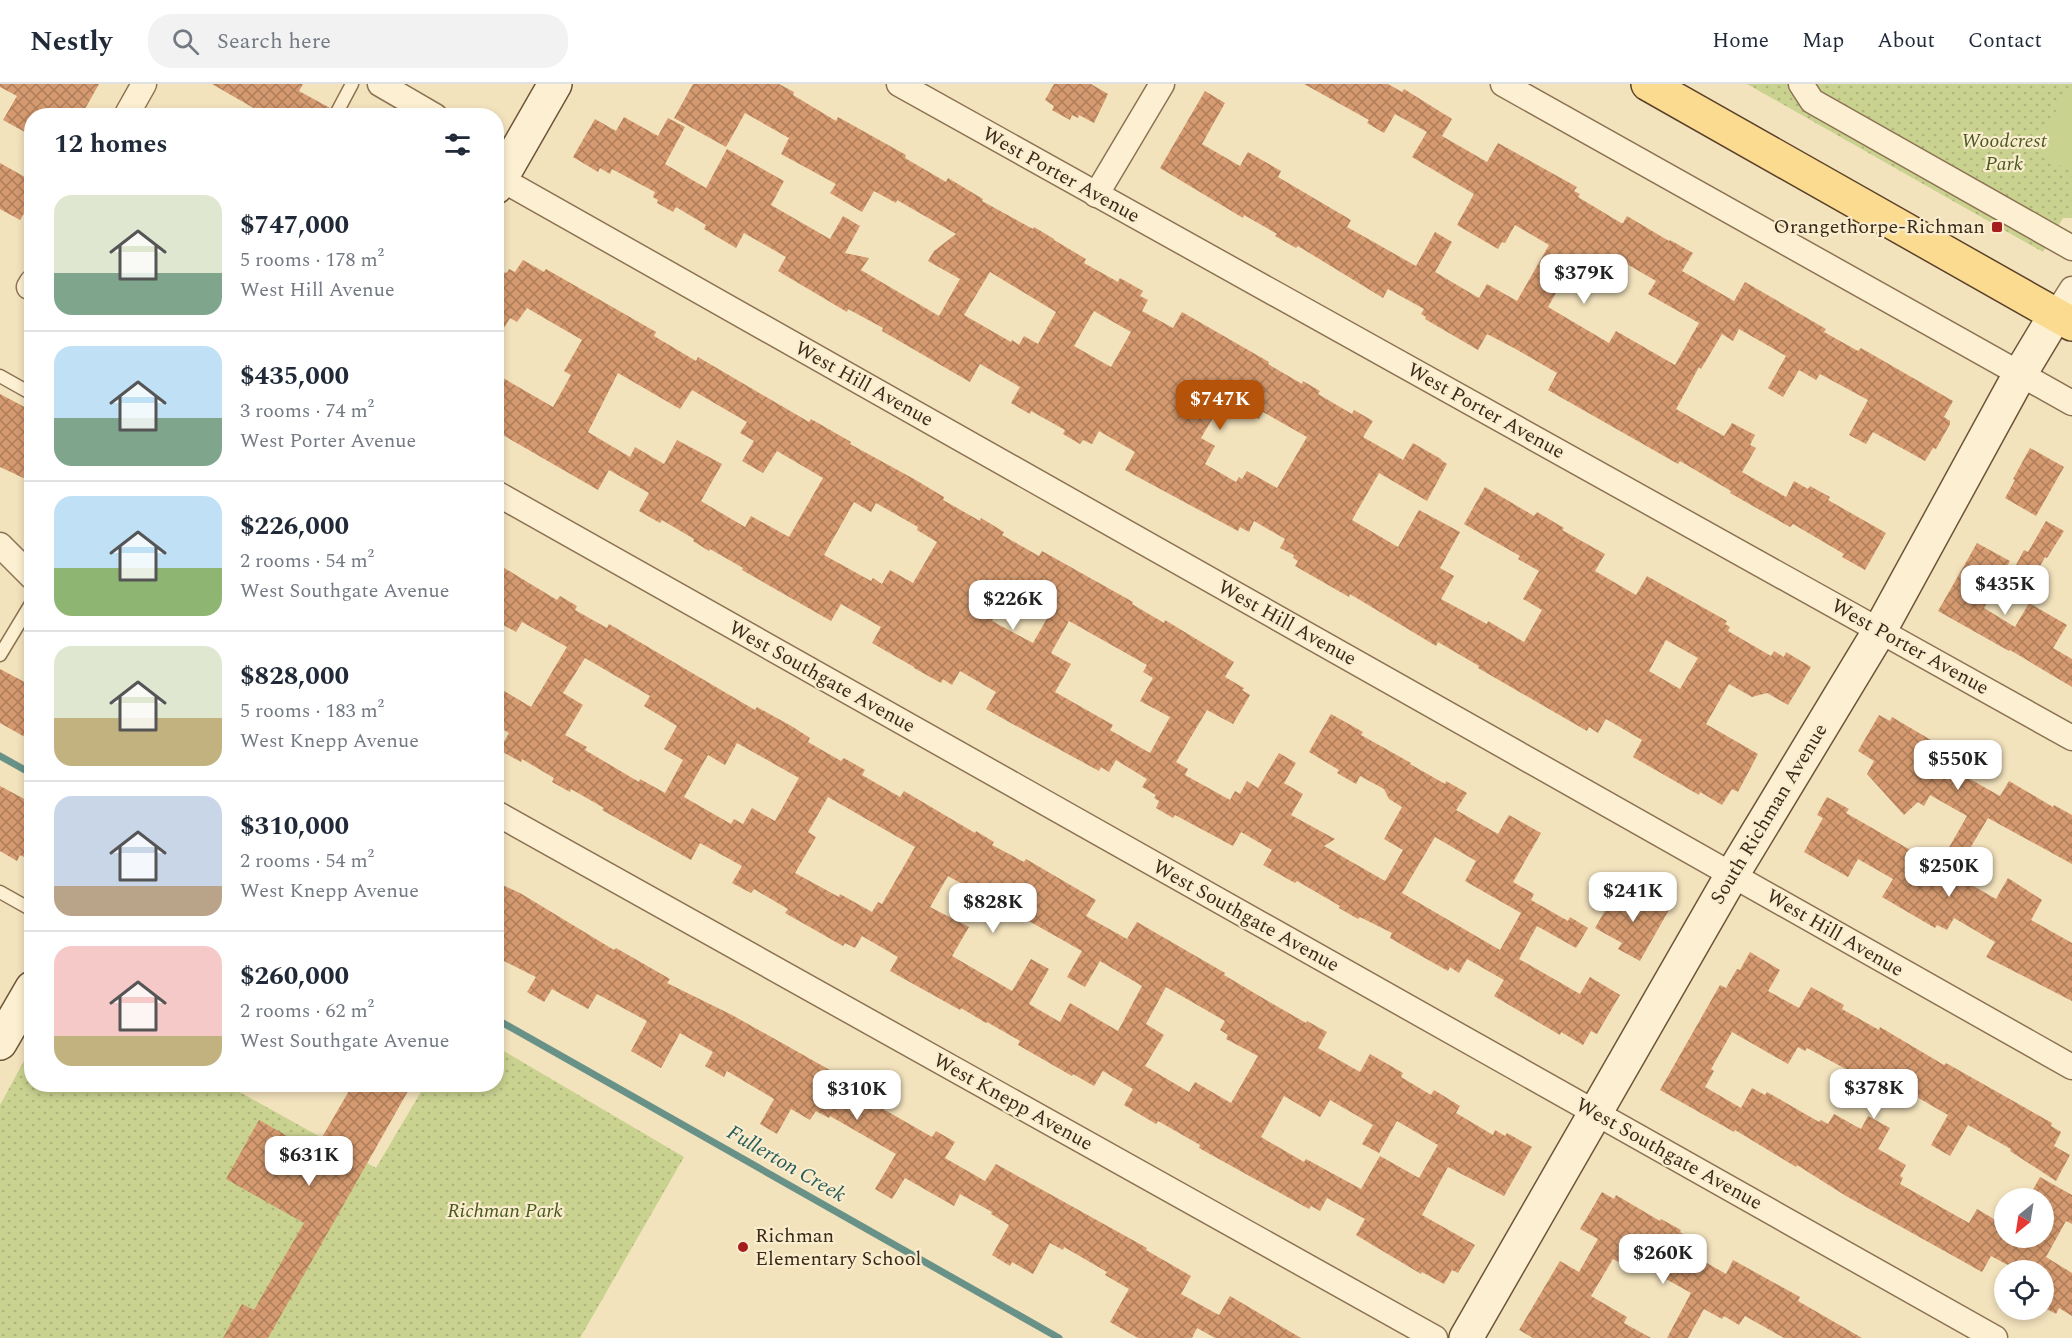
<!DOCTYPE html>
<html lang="en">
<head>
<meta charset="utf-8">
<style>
	:root { --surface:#fff; --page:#f2f2f3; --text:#1f2937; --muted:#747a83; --line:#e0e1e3; --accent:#b45309 }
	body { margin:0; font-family:Spectral,serif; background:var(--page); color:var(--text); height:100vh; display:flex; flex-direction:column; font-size:22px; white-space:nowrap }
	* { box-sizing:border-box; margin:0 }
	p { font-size:20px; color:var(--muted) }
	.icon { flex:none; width:33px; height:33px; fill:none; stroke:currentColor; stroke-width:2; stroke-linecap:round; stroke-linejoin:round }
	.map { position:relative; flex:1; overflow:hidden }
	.drawer { position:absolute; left:24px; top:24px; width:480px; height:984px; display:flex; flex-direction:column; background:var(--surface); border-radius:24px; box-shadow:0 3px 9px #0003 }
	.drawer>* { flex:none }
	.needle { width:39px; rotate:210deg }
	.buttons { position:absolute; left:1994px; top:1104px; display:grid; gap:12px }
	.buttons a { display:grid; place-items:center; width:60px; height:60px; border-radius:50%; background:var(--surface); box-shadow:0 3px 9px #0003; font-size:30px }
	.price { position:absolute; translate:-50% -51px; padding:0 14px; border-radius:12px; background:#fff; color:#222; font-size:20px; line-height:39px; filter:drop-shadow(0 2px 3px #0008) }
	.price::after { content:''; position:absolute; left:50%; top:36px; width:18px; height:14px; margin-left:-9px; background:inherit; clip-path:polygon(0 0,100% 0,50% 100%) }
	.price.current { background:var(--accent); color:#fff }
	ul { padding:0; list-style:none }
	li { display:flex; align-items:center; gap:18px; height:150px; padding:0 30px }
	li+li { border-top:2px solid var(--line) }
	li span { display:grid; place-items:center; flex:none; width:168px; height:120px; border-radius:18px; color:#555 }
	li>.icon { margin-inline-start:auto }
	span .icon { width:72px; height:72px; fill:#fffc; stroke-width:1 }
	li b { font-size:26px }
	h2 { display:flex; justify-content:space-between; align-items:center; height:72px; padding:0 30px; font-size:26px }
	header { display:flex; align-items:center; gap:36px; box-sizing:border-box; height:84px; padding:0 30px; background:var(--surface); border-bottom:2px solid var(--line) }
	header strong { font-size:28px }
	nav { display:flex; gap:33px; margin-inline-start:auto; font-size:21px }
	.search { width:420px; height:54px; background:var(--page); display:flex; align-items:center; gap:15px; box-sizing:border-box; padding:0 21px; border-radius:24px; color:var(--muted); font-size:22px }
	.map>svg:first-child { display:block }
</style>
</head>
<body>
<header>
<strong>Nestly</strong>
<div class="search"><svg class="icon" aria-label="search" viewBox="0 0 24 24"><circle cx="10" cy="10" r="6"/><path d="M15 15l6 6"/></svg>Search here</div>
<nav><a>Home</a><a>Map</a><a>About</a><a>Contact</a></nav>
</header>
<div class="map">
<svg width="2072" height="1254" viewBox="0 0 2072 1254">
	<defs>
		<pattern id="park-dots" width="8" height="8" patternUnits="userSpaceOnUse" patternTransform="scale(1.5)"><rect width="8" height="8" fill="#cad290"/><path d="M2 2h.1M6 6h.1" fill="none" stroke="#aeb47c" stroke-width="1.8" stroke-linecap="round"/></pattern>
		<pattern id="building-cross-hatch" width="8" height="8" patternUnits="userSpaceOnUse" patternTransform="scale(1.5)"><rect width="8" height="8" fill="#d59a6f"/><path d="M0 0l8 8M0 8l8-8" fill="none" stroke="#ae7e5a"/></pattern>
	</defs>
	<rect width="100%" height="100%" fill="#f3e3bd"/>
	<g fill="url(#park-dots)">
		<polygon points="1747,0 2072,0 2072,134 2063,134 2043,168"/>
		<polygon points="497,963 684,1073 580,1254 0,1254 0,1021 31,964 32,1000 227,1001 376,1084 425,1001 496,1000"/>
	</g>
	<g fill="#cad290">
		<polygon points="2067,7 2072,10 2072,88 2034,66"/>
		<polygon points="1830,12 2050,137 2036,161 1816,36"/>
	</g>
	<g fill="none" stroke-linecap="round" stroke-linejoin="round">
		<g stroke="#689288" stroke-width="7">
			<polyline points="0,672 32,690"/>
			<polyline points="496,935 1059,1254"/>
		</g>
	</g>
	<g fill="url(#building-cross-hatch)" fill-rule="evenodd">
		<polygon points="0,0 99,0 81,32 32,32 32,52 3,36 17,12 0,3"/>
		<polygon points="212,0 303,0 299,7 330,24 327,32 267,32"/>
		<path d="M693,0H779L794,8L793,11L836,37L838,33L906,71L905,74L946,98L948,94L983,115L982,117L1033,145L1034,143L1054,155V156L1086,175L1084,179L1118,198L1120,194L1143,207L1140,212L1148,216L1142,227L1173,244L1182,228L1269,278L1268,280L1302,300L1303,297L1320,307L1318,310L1352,330L1354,326L1373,337L1363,353L1403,376L1413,359L1441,375V376L1447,380L1427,417L1379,389L1352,436L1398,463L1419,426L1460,448L1440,484L1454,492L1441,515L1487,540L1488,537L1524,558L1542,526L1523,515L1539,487L1518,475L1520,472L1464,440L1485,403L1534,432L1537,428L1564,444L1562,446L1605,470L1595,487L1636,511L1647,492L1727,537L1725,540L1730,543L1728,547L1771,572L1774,567L1784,573L1786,568L1811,583L1788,621L1767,609L1752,613L1729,600L1706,640L1758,670L1738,708L1732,705L1722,721L1700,708L1699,711L1633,673L1642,656L1606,635L1598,649L1589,643L1587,647L1478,584L1479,582L1438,558L1436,562L1350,510L1349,513L1295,482L1298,477L1293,474L1294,471L1280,464L1285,455L1254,437L1249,448L1240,443L1238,447L1125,386L1135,368L1099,347L1092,360L1083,356L1080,360L1063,350L1065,346L1031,327L1030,330L1011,319L1020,303L980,280L970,298L882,247L883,244L848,225L847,228L778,187L786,173L744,149L736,164L704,145L706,141L676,123L673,128L657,119L658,116L653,113L655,108L612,85L610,90L600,84L598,88L573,73L595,35L616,47L624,33L658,52L668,34L685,43L665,80L706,104L727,65L784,97L771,121L830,155L843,132L860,142L845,169L869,174L861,186L939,232L960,195L928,177L934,167L956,150L897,116L896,119L874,107L862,128L830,109L836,100L781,70L789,54L745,29L726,63L674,34ZM990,188L1056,228L1038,260L1024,252L1019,261L1012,256L1011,258L964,231ZM1094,227L1131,248L1111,283L1074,262ZM1224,315L1259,335L1263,328L1307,353L1277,404L1247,387L1242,395L1239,393L1236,398L1205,380L1215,362L1201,354ZM1666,556L1698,574L1680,605L1649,587Z"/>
		<polygon points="1054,0 1091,0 1108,10 1094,39 1079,31 1078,34 1072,31 1070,36 1052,26 1054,22 1045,16"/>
		<path d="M1304,0H1388L1402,8L1404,5L1452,35L1442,52L1487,78L1498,59L1577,103L1574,107L1580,110L1578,113L1621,139H1623L1627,132L1669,157L1670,156L1693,169L1682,187L1734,217L1745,198L1826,245L1824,248L1858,267L1861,264L1953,317L1944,333L1950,337V340L1936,365L1933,364L1925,377L1873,348L1866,360L1849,351L1868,316L1820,290L1816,296L1799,286L1783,313L1768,304L1786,272L1739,245L1733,257L1722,250L1701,285L1699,283L1676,325L1724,352L1732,339L1755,351L1750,361L1756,364L1742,388L1786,413L1794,397L1808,405L1810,402L1830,413L1828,416L1886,449L1865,486L1842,473L1844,470L1793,440L1790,443L1730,409L1731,407L1680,377L1678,380L1548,306L1557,289L1514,264L1487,250L1478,266L1425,235L1426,233L1421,230L1424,225L1388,205L1383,214L1298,162L1296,164L1275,152L1277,150L1244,131L1243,134L1160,84L1205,7L1225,19L1202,60L1240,82L1248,68L1281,87L1278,93L1351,136L1347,143L1416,182L1435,148L1452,158L1435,188L1479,214L1487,200L1517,217L1549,161L1515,141L1505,159L1502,158L1498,165L1457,141L1474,110L1412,73L1427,48L1395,30L1384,49L1367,39L1369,36ZM1578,170L1612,189L1620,176L1656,197L1648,210L1699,239L1675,281L1616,247L1609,259L1548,223Z"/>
		<polygon points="0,79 32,97 32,116 20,136 0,125"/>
		<path d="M523,176L544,188L546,185L656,248L654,252L696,277L698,273L809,338L811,335L851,358L850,360L914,395L944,413L943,416L980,437L981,434L1004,448L1002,451L1039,472L1042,467L1133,518L1132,520L1164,539L1165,536L1234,578L1225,593L1244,604L1242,606L1250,611L1233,640L1207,626L1176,678L1188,685L1185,691L1230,716L1235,707L1240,710L1247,697L1258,704L1279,669L1296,679L1284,699L1303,710L1291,731L1335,755L1324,762L1385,797L1403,766L1384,755L1402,723L1389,715L1384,705L1360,692L1356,700L1337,689L1339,686L1309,668L1331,630L1363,648L1361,651L1411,679L1410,680L1445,700L1446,697L1467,709L1456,726L1498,750L1509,731L1541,749L1513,798L1534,810L1531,816L1568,837L1570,833L1588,844L1576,864L1537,842L1519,875L1580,910L1590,893L1620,911L1597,950L1591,947L1583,961L1561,948L1560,951L1494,912L1504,896L1467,875L1459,889L1450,883L1448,887L1423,873L1390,854L1392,849L1360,833L1358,835L1339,824L1340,822L1297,797L1295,799L1263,781L1272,766L1241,748L1233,762L1175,731L1173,734L1156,724L1159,717L1154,714L1156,711L1142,703L1147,695L1116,676L1109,688L1101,683L1099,687L1009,638L986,625L996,608L960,587L952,601L943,595L941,599L914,584V583L872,559L881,543L841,520L831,537L742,486L743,484L710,465L709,467L693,457L694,455L662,436L660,439L639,427L649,409L609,386L598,406L496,347V290L553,323L571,291L564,287L582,256L527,224L517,238L510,234L496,257V203L505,188L507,189L509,185L515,188ZM618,289L680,325L692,306L747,338L740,349L754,357L742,377L763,389L777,367L823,394L789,453L751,432L745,443L701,417L722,380L677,356L664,380L635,363L630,373L588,348ZM854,418L871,428L876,419L918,443L917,446L937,458L913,499L890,486L882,500L873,494L871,497L824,471ZM1013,501L1053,524L1033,559L992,537ZM1069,537L1147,581L1143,588L1153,594L1140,617L1170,633L1150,669L1110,646L1113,641L1055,608L1071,580L1051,569ZM1435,753L1476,777L1465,797L1521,829L1500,866L1402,809Z"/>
		<polygon points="0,310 32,327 32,398 0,383"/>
		<polygon points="2030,364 2064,383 2036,432 2005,414 2015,396 2013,395"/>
		<polygon points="2046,437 2064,447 2047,474 2045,473 2027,506 2008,496 2024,466 2028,468"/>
		<polygon points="1977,459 2010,477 1984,524 2015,543 2029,519 2067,541 2053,564 2072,575 2072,603 2010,566 2009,567 1938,527"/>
		<path d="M496,479L557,516L560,512L577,522L575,526L607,544L609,540L755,626L757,623L793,643L810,654L808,658L841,677L844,674L865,686L862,691L900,713L904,707L975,749L976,747L994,758L992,761L1024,778L1026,775L1096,816L1086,832L1127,855L1137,838L1225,889L1224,891L1273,920L1306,939L1307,937L1327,948L1318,964L1360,988L1370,970L1403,989L1401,993L1431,1011L1434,1006L1460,1022L1456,1029L1493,1051L1495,1046L1505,1052L1507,1049L1532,1063L1504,1112L1448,1083L1422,1131L1475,1161L1458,1189L1452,1186L1444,1200L1422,1188L1421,1190L1356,1151L1365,1135L1327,1114L1320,1127L1311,1122L1309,1125L1199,1064L1200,1061L1158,1037L1156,1040L1124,1021L1133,1005L1103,987L1094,1002L1073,990L1072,992L1018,961L1020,957L987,938L986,939L961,924L960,926L890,887L898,873L862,852L855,864L845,859L843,862L785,829L788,825L754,805L751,809L732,799L742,782L700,759L691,776L602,726L604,724L571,705L570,708L552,698L554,694L522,675L521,678L499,666L509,649L496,641V602L531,623L567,563L522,538L516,548L496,537ZM585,574L650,612L644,622L677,642L664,665L683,676L665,709L640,695L639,698L585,666L587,663L565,651L583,621L563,609ZM737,659L799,694L775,737L752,724L743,740L734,735L731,740L684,713L708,671L725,681ZM828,713L915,763L882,820L878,818L872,828L840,810L839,813L795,789L816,753L808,748ZM948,792L982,811L988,801L1032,826L1027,836L1082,867L1067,893L1085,903L1100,877L1142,902L1118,947L1070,919L1060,938L1029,920L1049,885L1031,875L1012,907L952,872L969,843L930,823ZM1166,903L1225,937L1220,946L1228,951L1226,955L1258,972L1231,1019L1195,998L1189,1008L1145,982L1164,951L1146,940ZM1284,1012L1320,1033L1330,1016L1373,1041L1362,1060L1379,1069L1397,1037L1438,1061L1419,1094L1380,1072L1361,1105L1306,1075L1304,1078L1261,1053Z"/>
		<polygon points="0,585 32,602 32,657 0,639"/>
		<polygon points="1879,631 1890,637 1892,633 1975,682 1968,694 2000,712 2009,697 2053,723 2054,721 2072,731 2072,780 1988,734 1956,788 1943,774 1967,732 1930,711 1924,722 1918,718 1904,731 1867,690 1874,677 1858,667"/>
		<polygon points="0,702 32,719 32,777 20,771 17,777 0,767"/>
		<polygon points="1827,713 1849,725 1846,729 1996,815 2008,794 2042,816 2031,836 2072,859 2072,917 1986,873 1995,858 1954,834 1947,846 1937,841 1935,844 1882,813 1893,795 1858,775 1848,793 1804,768 1823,734 1817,731"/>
		<polygon points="496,798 520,809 614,866 616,864 670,895 667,899 732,931 853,999 851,1002 866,1011 864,1014 932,1053 936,1047 955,1058 945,1074 985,1097 996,1080 1147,1164 1146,1166 1191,1192 1181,1210 1219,1231 1230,1212 1301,1254 1215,1254 1197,1244 1192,1254 1138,1254 1110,1238 1129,1205 1105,1191 1107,1188 1064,1163 1063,1166 1050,1159 1033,1190 1012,1178 1010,1182 992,1171 1009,1141 991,1130 992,1128 960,1110 954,1122 905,1094 892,1115 875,1105 896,1070 830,1032 829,1034 816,1027 810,1036 791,1025 777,1050 760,1040 774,1015 727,987 724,993 705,982 713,968 680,949 661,984 631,967 647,937 597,910 588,925 552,905 544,918 527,908 536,893 496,873"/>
		<polygon points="1635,810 1643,815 1646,810 1670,824 1640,877 1618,865 1622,859 1595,844 1613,813 1629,822"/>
		<polygon points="1750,868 1780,886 1768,907 1799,924 1811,903 1844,921 1842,925 1879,946 1880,943 1944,981 1946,979 2052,1039 2051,1042 2061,1048 2054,1062 2070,1071 2056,1097 2010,1067 2011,1065 1968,1041 1950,1072 1931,1061 1948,1031 1884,994 1879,1003 1807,964 1805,967 1798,963 1788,980 1732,948 1711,985 1714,987 1705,1003 1741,1024 1752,1004 1765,1011 1767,1008 1819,1038 1821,1036 1828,1040 1834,1030 1861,1045 1868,1032 1890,1044 1878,1065 1906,1081 1900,1092 1903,1094 1900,1100 1969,1139 1977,1125 2004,1141 2004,1154 2043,1154 2043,1134 2051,1120 2031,1109 2040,1093 2072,1111 2072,1140 2066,1137 2046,1173 2072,1189 2072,1232 2059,1224 2056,1230 2043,1223 2043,1186 2017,1186 1991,1172 1982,1188 1846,1112 1797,1081 1796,1083 1735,1046 1734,1048 1660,1006 1720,901 1726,904 1737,885 1740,886"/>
		<polygon points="353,1000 412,1000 268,1254 223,1254 242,1220 254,1226 304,1139 226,1095 259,1036 314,1067"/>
		<polygon points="1602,1108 1614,1115 1616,1111 1660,1137 1661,1135 1681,1146 1680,1148 1700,1160 1693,1171 1726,1190 1733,1176 1800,1213 1798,1217 1862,1254 1784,1254 1745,1232 1739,1241 1724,1232 1722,1235 1704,1225 1688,1254 1667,1254 1691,1209 1630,1175 1626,1182 1613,1175 1591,1212 1627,1233 1624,1239 1651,1254 1533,1254 1519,1246 1560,1177 1579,1188 1598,1155 1580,1145"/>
	</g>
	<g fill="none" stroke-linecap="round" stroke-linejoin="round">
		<defs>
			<g id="lane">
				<polyline points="335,32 352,0"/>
				<polyline points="0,292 32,310"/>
				<polyline points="0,571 32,518"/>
				<polyline points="0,808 32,826"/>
			</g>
			<g id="street">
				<polyline points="380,0 435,32"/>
				<polyline points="899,0 2072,654"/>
				<polyline points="1503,0 2072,319"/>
				<polyline points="1801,0 1812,17 2072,164"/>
				<polyline points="126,32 144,0"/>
				<polyline points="501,95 2072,983"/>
				<polyline points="1096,111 1162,0"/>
				<polyline points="29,203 32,198"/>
				<polyline points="2056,230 2072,205"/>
				<polyline points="496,409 1995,1254"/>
				<polyline points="0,461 32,493"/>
				<polyline points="496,729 1435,1254"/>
			</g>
			<g id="secondary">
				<polyline points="496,103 555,0"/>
				<polyline points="0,959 32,904"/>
				<polyline points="1466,1254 1732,791 1880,546 2020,290 2056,230"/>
			</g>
			<polyline id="primary" points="1648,0 2072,240"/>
		</defs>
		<use href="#lane" stroke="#8d7354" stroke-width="15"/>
		<use href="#street" stroke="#8d7354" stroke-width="27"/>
		<use href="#secondary" stroke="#6e5438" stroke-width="36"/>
		<use href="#primary" stroke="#5a4029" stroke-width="36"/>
		<use href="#lane" stroke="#fdf0d2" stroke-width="12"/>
		<use href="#street" stroke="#fdf0d2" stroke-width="24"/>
		<use href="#secondary" stroke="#fdf0d2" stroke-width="33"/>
		<use href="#primary" stroke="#fbdb90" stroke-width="33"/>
	</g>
	<g fill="#a31e1d" stroke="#f9edce" stroke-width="2">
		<rect x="1991" y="137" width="12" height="12" rx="3"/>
		<circle cx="743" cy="1163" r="6"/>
	</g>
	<g text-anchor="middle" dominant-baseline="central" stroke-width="4.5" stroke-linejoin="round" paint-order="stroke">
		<g font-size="20" font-style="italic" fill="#4a591f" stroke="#f9edce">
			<text x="2004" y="57">Woodcrest<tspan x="2004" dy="23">Park</tspan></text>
			<text x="505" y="1127">Richman Park</text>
		</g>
		<g font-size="20" fill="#3a2a1b" stroke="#f9edce">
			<text transform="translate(1061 91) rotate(29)">West Porter Avenue</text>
			<text transform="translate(864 300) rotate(29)">West Hill Avenue</text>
			<text transform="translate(1486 327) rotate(29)">West Porter Avenue</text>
			<text transform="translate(1287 539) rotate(29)">West Hill Avenue</text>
			<text transform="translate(1910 563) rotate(29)">West Porter Avenue</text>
			<text transform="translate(822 593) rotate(29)">West Southgate Avenue</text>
			<text transform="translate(1769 730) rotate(-59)">South Richman Avenue</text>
			<text transform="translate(1246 832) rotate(29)">West Southgate Avenue</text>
			<text transform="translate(1835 849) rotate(30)">West Hill Avenue</text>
			<text transform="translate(1013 1018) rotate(29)">West Knepp Avenue</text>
			<text transform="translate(1669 1070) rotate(29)">West Southgate Avenue</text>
		</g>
		<g font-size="20" fill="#3a2a1b" stroke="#f9edce" text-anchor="end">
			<text x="1985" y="143">Orangethorpe-Richman</text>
			<text x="755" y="1152" text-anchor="start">Richman<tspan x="755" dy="23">Elementary School</tspan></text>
		</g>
		<g font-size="21" font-style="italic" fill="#285c59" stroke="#f9edce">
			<text transform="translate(786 1080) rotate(30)">Fullerton Creek</text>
		</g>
	</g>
</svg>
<div class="buttons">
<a><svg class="needle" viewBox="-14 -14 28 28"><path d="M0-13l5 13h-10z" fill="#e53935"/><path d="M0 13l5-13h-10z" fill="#747a83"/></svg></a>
<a><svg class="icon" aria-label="locate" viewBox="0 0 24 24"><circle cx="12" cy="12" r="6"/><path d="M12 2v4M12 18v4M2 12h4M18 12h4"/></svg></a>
</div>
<b class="price" style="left:1584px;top:221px">$379K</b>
<b class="price current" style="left:1220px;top:347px">$747K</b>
<b class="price" style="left:2005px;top:532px">$435K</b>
<b class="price" style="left:1013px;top:547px">$226K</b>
<b class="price" style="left:1958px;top:707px">$550K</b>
<b class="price" style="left:1949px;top:814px">$250K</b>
<b class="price" style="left:1633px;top:839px">$241K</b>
<b class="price" style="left:993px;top:850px">$828K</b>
<b class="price" style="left:1874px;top:1036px">$378K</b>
<b class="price" style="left:857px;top:1037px">$310K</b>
<b class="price" style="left:309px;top:1103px">$631K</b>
<b class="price" style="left:1663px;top:1201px">$260K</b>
<section class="drawer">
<h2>12 homes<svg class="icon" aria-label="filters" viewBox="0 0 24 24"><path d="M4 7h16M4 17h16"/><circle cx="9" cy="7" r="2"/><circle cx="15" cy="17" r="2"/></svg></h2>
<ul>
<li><span style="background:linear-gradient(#dfe7d0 65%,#7fa58c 0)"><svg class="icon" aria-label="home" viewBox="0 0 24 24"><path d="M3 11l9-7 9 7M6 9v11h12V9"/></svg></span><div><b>$747,000</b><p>5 rooms · 178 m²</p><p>West Hill Avenue</p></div></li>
<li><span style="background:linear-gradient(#bfe0f5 60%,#7fa58c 0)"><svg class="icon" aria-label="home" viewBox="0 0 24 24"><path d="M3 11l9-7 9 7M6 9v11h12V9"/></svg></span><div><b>$435,000</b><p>3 rooms · 74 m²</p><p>West Porter Avenue</p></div></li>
<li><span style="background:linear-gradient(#bfe0f5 60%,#8fb573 0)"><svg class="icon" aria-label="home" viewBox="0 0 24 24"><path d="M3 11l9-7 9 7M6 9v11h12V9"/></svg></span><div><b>$226,000</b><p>2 rooms · 54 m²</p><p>West Southgate Avenue</p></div></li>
<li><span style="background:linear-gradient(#dfe7d0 60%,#c2b280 0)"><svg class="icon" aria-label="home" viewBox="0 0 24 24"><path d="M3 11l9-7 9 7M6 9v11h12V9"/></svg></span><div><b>$828,000</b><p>5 rooms · 183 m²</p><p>West Knepp Avenue</p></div></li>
<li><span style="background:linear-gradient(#c9d6e8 75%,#b9a48a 0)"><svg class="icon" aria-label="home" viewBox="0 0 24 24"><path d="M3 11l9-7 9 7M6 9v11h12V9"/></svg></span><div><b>$310,000</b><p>2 rooms · 54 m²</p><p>West Knepp Avenue</p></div></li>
<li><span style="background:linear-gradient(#f6c9c9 75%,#c2b280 0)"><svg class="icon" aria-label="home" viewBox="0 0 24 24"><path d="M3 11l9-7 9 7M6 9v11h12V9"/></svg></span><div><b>$260,000</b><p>2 rooms · 62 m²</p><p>West Southgate Avenue</p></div></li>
</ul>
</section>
</div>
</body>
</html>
